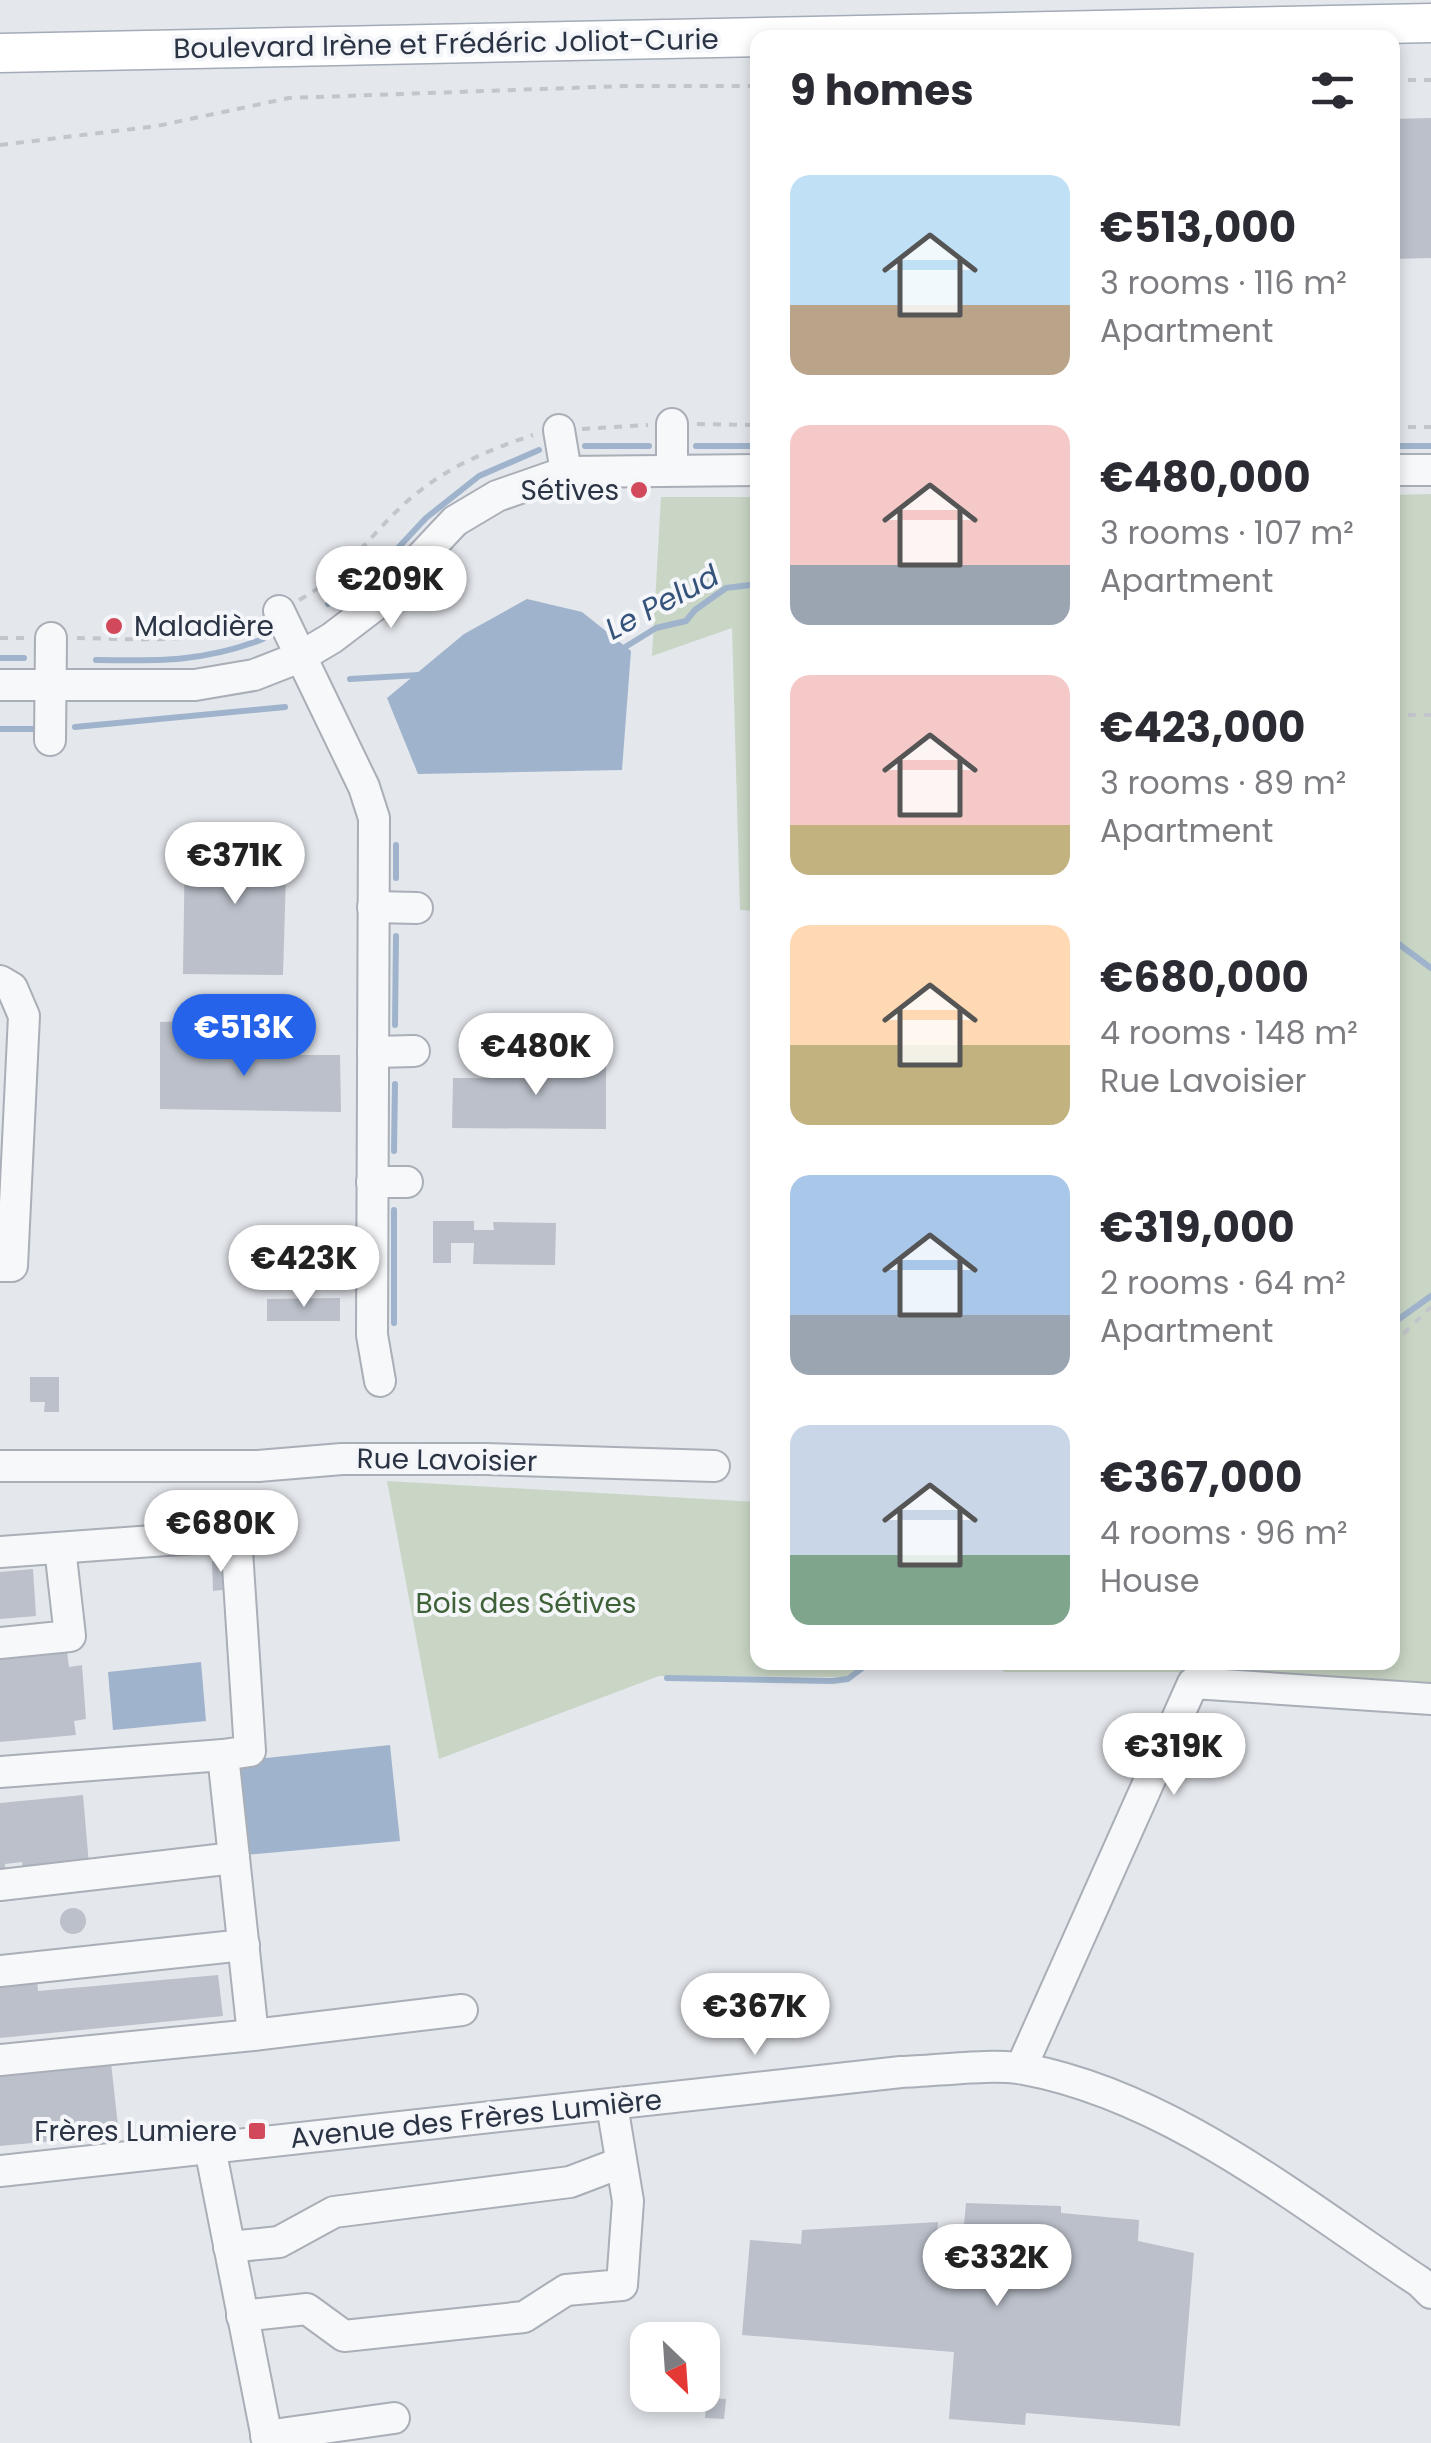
<!DOCTYPE html>
<html lang="en">
<head>
<meta charset="utf-8">
<style>
	:root { --surface:#fff; --page:#f7f7f7; --text:#2b2b33; --muted:#7c7c81; --accent:#2563eb }
	body { margin:0; font-family:Poppins,sans-serif; background:var(--page); color:var(--text); height:100vh; display:flex; flex-direction:column; font-size:38px; white-space:nowrap }
	* { box-sizing:border-box; margin:0 }
	p { font-size:32px; color:var(--muted) }
	.icon { flex:none; width:55px; height:55px; fill:none; stroke:currentColor; stroke-width:2; stroke-linecap:round; stroke-linejoin:round }
	.map { position:relative; flex:1; overflow:hidden }
	.details { position:absolute; left:750px; top:30px; width:650px; height:1640px; display:flex; flex-direction:column; background:var(--surface); border-radius:20px; box-shadow:0 5px 15px #0003 }
	.details>* { flex:none }
	.needle { width:65px; rotate:155deg }
	.tools { position:absolute; left:630px; top:2322px; display:grid; gap:20px }
	.tools a { display:grid; place-items:center; width:90px; height:90px; border-radius:20px; background:var(--surface); box-shadow:0 5px 15px #0003; font-size:50px }
	.price { position:absolute; translate:-50% -85px; padding:0 22px; border-radius:35px; background:#fff; color:#222; font-size:32px; line-height:65px; filter:drop-shadow(0 2px 5px #0008) }
	.price::after { content:''; position:absolute; left:50%; top:60px; width:30px; height:22px; margin-left:-15px; background:inherit; clip-path:polygon(0 0,100% 0,50% 100%) }
	.price.on { background:var(--accent); color:#fff }
	ul { padding:0; list-style:none }
	li { display:flex; align-items:center; gap:30px; height:250px; padding:0 40px }
	li span { display:grid; place-items:center; flex:none; width:280px; height:200px; border-radius:20px; color:#555 }
	li>.icon { margin-inline-start:auto }
	span .icon { width:120px; height:120px; fill:#fffc; stroke-width:1 }
	li b { font-size:42px }
	h2 { display:flex; justify-content:space-between; align-items:center; height:120px; padding:0 40px; font-size:42px }
	.map>svg:first-child { display:block }
</style>
</head>
<body>
<div class="map">
<svg width="1431" height="2443" viewBox="0 0 1431 2443">
	<rect width="100%" height="100%" fill="#e4e7ec"/>
	<g fill="#c9d6c5">
		<polygon points="1431,494 1431,1699 1193,1683 1178,1672 1005,1672 990,1663 1392,1662 1392,495"/>
		<polygon points="661,497 757,497 757,911 740,910 732,628 652,656"/>
		<polygon points="387,1481 757,1502 758,1662 862,1663 862,1667 846,1677 659,1676 439,1759"/>
	</g>
	<g fill="#9fb4cc">
		<polygon points="527,599 582,612 631,651 622,770 418,774 387,698 464,634"/>
		<polygon points="201,1662 206,1721 113,1730 108,1672"/>
		<polygon points="390,1745 400,1841 245,1855 237,1761"/>
	</g>
	<g fill="none" stroke-linecap="round" stroke-linejoin="round">
		<g stroke="#9fb4cc" stroke-width="6">
			<polyline points="585,446 649,446"/>
			<polyline points="696,446 758,446"/>
			<polyline points="1392,446 1431,446"/>
			<polyline points="328,604 369,579 426,518 479,476 539,450"/>
			<polyline points="622,649 656,628 686,621 695,610 726,588 758,584"/>
			<polyline points="0,658 24,658"/>
			<path d="M96,660C159,661 203,662 263,639"/>
			<polyline points="350,679 419,675"/>
			<polyline points="75,727 285,707"/>
			<polyline points="0,729 37,729"/>
			<polyline points="396,878 396,845"/>
			<polyline points="1392,939 1431,968"/>
			<polyline points="395,1025 396,936"/>
			<polyline points="394,1151 395,1084"/>
			<polyline points="394,1323 394,1210"/>
			<polyline points="1392,1324 1431,1296"/>
			<polyline points="1013,1662 1023,1665 1091,1662"/>
			<polyline points="1116,1662 1185,1662"/>
			<polyline points="667,1678 832,1681 848,1679 870,1662"/>
		</g>
	</g>
	<g fill="#bbc0ca">
		<polygon points="1431,118 1431,258 1392,259 1392,119"/>
		<polygon points="185,840 287,840 283,975 183,974"/>
		<polygon points="192,1021 191,1055 340,1055 341,1112 160,1109 160,1022"/>
		<polygon points="557,1054 606,1054 606,1129 452,1128 453,1078 557,1078"/>
		<polygon points="433,1221 474,1221 474,1230 494,1230 493,1222 556,1223 555,1265 473,1264 474,1243 451,1243 451,1263 433,1263"/>
		<polygon points="340,1298 340,1321 267,1321 267,1299"/>
		<polygon points="30,1377 59,1377 59,1412 44,1412 45,1402 30,1402"/>
		<polygon points="228,1560 230,1589 213,1591 212,1561"/>
		<polygon points="33,1569 36,1616 0,1619 0,1572"/>
		<polygon points="67,1651 69,1667 82,1665 86,1719 74,1721 76,1735 0,1742 0,1657"/>
		<polygon points="83,1795 89,1865 23,1871 22,1862 5,1864 6,1879 0,1880 0,1803"/>
		<circle cx="73" cy="1921" r="13"/>
		<polygon points="218,1975 223,2016 0,2038 0,1983 37,1979 38,1991"/>
		<polygon points="111,2063 119,2135 0,2146 0,2075"/>
		<polygon points="966,2203 1061,2206 1061,2213 1139,2220 1138,2241 1194,2253 1180,2426 1026,2413 1025,2425 949,2419 954,2352 742,2335 750,2240 801,2244 802,2230 938,2222 935,2254 961,2257"/>
		<polygon points="707,2398 726,2399 724,2419 705,2418"/>
	</g>
	<g fill="none" stroke-linecap="round" stroke-linejoin="round">
		<defs>
			<g id="minor">
				<polyline points="672,424 672,470"/>
				<polyline points="559,430 566,472"/>
				<polyline points="1392,470 1431,470"/>
				<polyline points="279,611 364,787 374,818 372,1335 380,1381"/>
				<polyline points="0,685 195,685 254,675 300,657 332,638 378,603 455,521 497,496 566,472 758,470"/>
				<polyline points="50,740 51,638"/>
				<polyline points="373,907 417,908"/>
				<polyline points="0,981 12,988 24,1016 12,1266 0,1266"/>
				<polyline points="373,1052 414,1051"/>
				<polyline points="372,1182 407,1182"/>
				<polyline points="0,1466 258,1466 342,1459 485,1459 714,1466"/>
				<polyline points="0,1552 236,1535 250,1751 223,1755 253,2035"/>
				<polyline points="0,1643 70,1636 60,1548"/>
				<polyline points="0,1772 223,1755"/>
				<polyline points="0,1885 234,1858"/>
				<polyline points="0,1971 244,1945"/>
				<polyline points="0,2060 253,2035 462,2010"/>
				<polyline points="1021,2068 1193,1683 1431,1699"/>
				<polyline points="210,2148 268,2443"/>
				<path d="M0,2171L901,2072C937,2071 991,2063 1024,2069C1170,2096 1299,2202 1420,2282L1431,2293"/>
				<polyline points="229,2247 279,2242 334,2212 570,2182 620,2163"/>
				<polyline points="242,2316 307,2309 344,2336 524,2317 566,2290 622,2285 628,2201 612,2105"/>
				<polyline points="266,2436 394,2418"/>
			</g>
			<polyline id="major" points="0,53 1431,23"/>
		</defs>
		<use href="#minor" stroke="#a9aeb7" stroke-width="34"/>
		<use href="#major" stroke="#a3abb8" stroke-width="41"/>
		<g stroke="#c2c5cb" stroke-width="4" stroke-dasharray="8 8" stroke-linecap="butt">
			<polyline points="1392,80 1431,80"/>
			<polyline points="0,145 157,126 289,98 625,86 758,86"/>
			<polyline points="697,424 758,425"/>
			<polyline points="1392,427 1431,427"/>
			<polyline points="582,429 648,425"/>
			<path d="M299,600C350,573 377,523 421,490C454,464 494,448 533,435"/>
			<polyline points="0,638 27,638"/>
			<path d="M77,638C135,639 200,645 255,621"/>
			<polyline points="1392,715 1431,715"/>
			<polyline points="1392,1345 1431,1307"/>
		</g>
		<use href="#minor" stroke="#f7f8fa" stroke-width="30"/>
		<use href="#major" stroke="#fff" stroke-width="38"/>
	</g>
	<g fill="#d1495b" stroke="#f4f6f9" stroke-width="4">
		<circle cx="639" cy="490" r="10"/>
		<circle cx="114" cy="626" r="10"/>
		<rect x="247" y="2121" width="20" height="20" rx="5"/>
	</g>
	<g text-anchor="middle" dominant-baseline="central" stroke-width="8" stroke-linejoin="round" paint-order="stroke">
		<g font-size="28" fill="#2b3445" stroke="#f4f6f9">
			<text transform="translate(446 44) rotate(-1)">Boulevard Irène et Frédéric Joliot-Curie</text>
			<text transform="translate(447 1460) rotate(1)">Rue Lavoisier</text>
			<text transform="translate(476 2119) rotate(-6)">Avenue des Frères Lumière</text>
		</g>
		<g font-size="28" fill="#2b3445" stroke="#f4f6f9" text-anchor="end">
			<text x="619" y="490">Sétives</text>
			<text x="134" y="626" text-anchor="start">Maladière</text>
			<text x="237" y="2131">Frères Lumiere</text>
		</g>
		<g font-size="28" fill="#3f6138" stroke="#f4f6f9">
			<text x="526" y="1603">Bois des Sétives</text>
		</g>
		<g font-size="30" font-style="italic" fill="#34527a" stroke="#f4f6f9">
			<text transform="translate(662 602) rotate(-28)">Le Pelud</text>
		</g>
	</g>
</svg>
<div class="tools">
<a><svg class="needle" viewBox="-14 -14 28 28"><path d="M0-13l5 13h-10z" fill="#e53935"/><path d="M0 13l5-13h-10z" fill="#7c7c81"/></svg></a>
</div>
<b class="price" style="left:391px;top:631px">€209K</b>
<b class="price" style="left:235px;top:907px">€371K</b>
<b class="price on" style="left:244px;top:1079px">€513K</b>
<b class="price" style="left:536px;top:1098px">€480K</b>
<b class="price" style="left:304px;top:1310px">€423K</b>
<b class="price" style="left:221px;top:1575px">€680K</b>
<b class="price" style="left:1174px;top:1798px">€319K</b>
<b class="price" style="left:755px;top:2058px">€367K</b>
<b class="price" style="left:997px;top:2309px">€332K</b>
<section class="details">
<h2>9 homes<svg class="icon" aria-label="filters" viewBox="0 0 24 24"><path d="M4 7h16M4 17h16"/><circle cx="9" cy="7" r="2"/><circle cx="15" cy="17" r="2"/></svg></h2>
<ul>
<li><span style="background:linear-gradient(#bfe0f5 65%,#b9a48a 0)"><svg class="icon" aria-label="home" viewBox="0 0 24 24"><path d="M3 11l9-7 9 7M6 9v11h12V9"/></svg></span><div><b>€513,000</b><p>3 rooms · 116 m²</p><p>Apartment</p></div></li>
<li><span style="background:linear-gradient(#f6c9c9 70%,#9aa5b1 0)"><svg class="icon" aria-label="home" viewBox="0 0 24 24"><path d="M3 11l9-7 9 7M6 9v11h12V9"/></svg></span><div><b>€480,000</b><p>3 rooms · 107 m²</p><p>Apartment</p></div></li>
<li><span style="background:linear-gradient(#f6c9c9 75%,#c2b280 0)"><svg class="icon" aria-label="home" viewBox="0 0 24 24"><path d="M3 11l9-7 9 7M6 9v11h12V9"/></svg></span><div><b>€423,000</b><p>3 rooms · 89 m²</p><p>Apartment</p></div></li>
<li><span style="background:linear-gradient(#ffd9b3 60%,#c2b280 0)"><svg class="icon" aria-label="home" viewBox="0 0 24 24"><path d="M3 11l9-7 9 7M6 9v11h12V9"/></svg></span><div><b>€680,000</b><p>4 rooms · 148 m²</p><p>Rue Lavoisier</p></div></li>
<li><span style="background:linear-gradient(#a9c7e8 70%,#9aa5b1 0)"><svg class="icon" aria-label="home" viewBox="0 0 24 24"><path d="M3 11l9-7 9 7M6 9v11h12V9"/></svg></span><div><b>€319,000</b><p>2 rooms · 64 m²</p><p>Apartment</p></div></li>
<li><span style="background:linear-gradient(#c9d6e8 65%,#7fa58c 0)"><svg class="icon" aria-label="home" viewBox="0 0 24 24"><path d="M3 11l9-7 9 7M6 9v11h12V9"/></svg></span><div><b>€367,000</b><p>4 rooms · 96 m²</p><p>House</p></div></li>
</ul>
</section>
</div>
</body>
</html>
